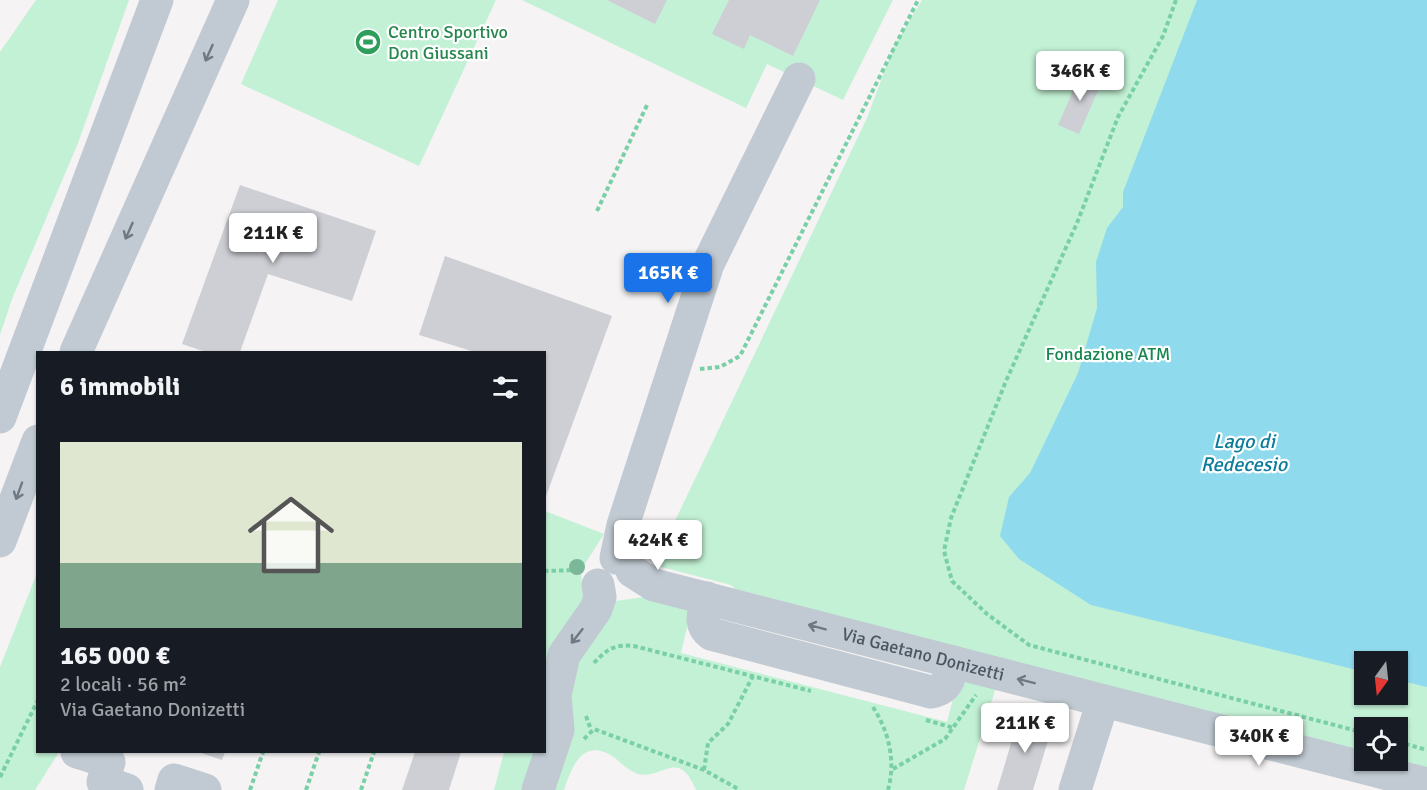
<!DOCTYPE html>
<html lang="it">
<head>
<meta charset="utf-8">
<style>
	:root { --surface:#171b24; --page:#20242c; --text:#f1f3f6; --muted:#9ea1a6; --line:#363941; --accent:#1a73e8 }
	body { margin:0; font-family:Signika,sans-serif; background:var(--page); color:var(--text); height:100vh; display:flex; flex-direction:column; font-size:22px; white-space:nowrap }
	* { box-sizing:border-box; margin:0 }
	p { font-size:20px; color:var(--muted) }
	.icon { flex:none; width:33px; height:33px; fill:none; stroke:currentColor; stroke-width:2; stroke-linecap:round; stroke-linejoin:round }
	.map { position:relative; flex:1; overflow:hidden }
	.details { position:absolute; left:36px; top:351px; width:510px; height:402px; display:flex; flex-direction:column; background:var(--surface); border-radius:0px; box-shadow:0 2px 4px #0004 }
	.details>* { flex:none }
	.needle { width:39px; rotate:195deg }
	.tools { position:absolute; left:1354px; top:651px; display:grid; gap:12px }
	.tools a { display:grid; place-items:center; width:54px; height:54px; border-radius:0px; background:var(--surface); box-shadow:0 2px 4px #0004; font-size:30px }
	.price { position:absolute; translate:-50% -51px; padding:0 14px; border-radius:6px; background:#fff; color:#222; font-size:20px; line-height:39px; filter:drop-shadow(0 2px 3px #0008) }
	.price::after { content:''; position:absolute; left:50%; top:36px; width:18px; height:14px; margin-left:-9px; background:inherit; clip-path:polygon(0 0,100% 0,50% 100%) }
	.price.selected { background:var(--accent); color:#fff }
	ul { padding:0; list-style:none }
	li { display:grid; align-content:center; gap:12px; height:318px; padding:0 24px }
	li+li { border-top:2px solid var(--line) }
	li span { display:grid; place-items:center; height:186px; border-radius:0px; color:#555 }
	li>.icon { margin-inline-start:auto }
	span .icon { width:108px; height:108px; fill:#fffc; stroke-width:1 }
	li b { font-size:26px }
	h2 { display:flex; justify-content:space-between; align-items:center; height:72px; padding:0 24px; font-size:26px }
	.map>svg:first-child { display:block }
</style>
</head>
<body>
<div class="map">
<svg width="1427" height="790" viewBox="0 0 1427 790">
	<rect width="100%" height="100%" fill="#f5f3f3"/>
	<g fill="#c3f1d5" fill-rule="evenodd">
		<polygon points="36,0 129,0 78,143 12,299 0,335 0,52"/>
		<polygon points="278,0 496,0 419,166 241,84"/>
		<polygon points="522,0 893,0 843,100 767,64 746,108"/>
		<path d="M922,0H1427V770L1398,760V728H1365V754L735,589L731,585L654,565L867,118L893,48ZM1365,662H1398V694H1365Z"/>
		<path d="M545,511L604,534L581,570L582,590L616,601L651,596L692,606L681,653L947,722L959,676L997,684L964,790H696C678,747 663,780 638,774C629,771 622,764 615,758C583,736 572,766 564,790H494L504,752H544Z"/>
		<polygon points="37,573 38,752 59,752 35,790 0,790 0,667"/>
	</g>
	<polygon fill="#90daee" points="1197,0 1427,0 1427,687 1398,680 1398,662 1365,662 1365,672 1091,605 1019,559 1000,536 1009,497 1030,473 1078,373 1097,308 1096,262 1107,228 1123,207 1123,192"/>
	<g fill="#cdcfd5">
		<polygon points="607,0 667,0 655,24"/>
		<polygon points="729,0 820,0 793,56 750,35 744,49 712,34"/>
		<polygon points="1082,70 1103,79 1079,134 1058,125"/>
		<polygon points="240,185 376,231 352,301 268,274 240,352 206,352 182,344"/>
		<polygon points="445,256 612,316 545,499 544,352 475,352 419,335"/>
		<polygon points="1020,714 1053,724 1033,790 997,790"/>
		<polygon points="198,752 225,752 222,760"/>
		<polygon points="415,752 461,752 449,790 402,790"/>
	</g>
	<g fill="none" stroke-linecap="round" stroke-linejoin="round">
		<g stroke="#7ad0a6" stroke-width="4" stroke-dasharray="4.5 3" stroke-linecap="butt">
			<polyline points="1176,0 1163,36 1118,117 1077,223 1006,381 951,518 944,551 952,581 987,614 1029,645 1365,733"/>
			<polyline points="597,211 648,103"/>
			<polyline points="700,369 720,367 740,356 918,0"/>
			<polyline points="544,571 577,570"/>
			<path d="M594,663C607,649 615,644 634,646L811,691"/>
			<path d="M873,707C889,732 896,761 888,790"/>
			<polyline points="586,716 590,727"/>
			<polyline points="926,720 954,728"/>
			<polyline points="584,739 594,729 704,770 740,790"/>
			<polyline points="1398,742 1427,750"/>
			<polyline points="893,769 945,739 976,695"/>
			<polyline points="704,770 708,743 728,724 753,676"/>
			<polyline points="0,777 38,700"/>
			<polyline points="250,790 263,752"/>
			<polyline points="306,790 319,752"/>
			<polyline points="361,790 374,752 371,752"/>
		</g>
		<g stroke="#c1cad2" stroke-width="33">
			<polyline points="76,352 233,0"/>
			<polyline points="0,417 157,0"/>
			<polyline points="0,541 38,441"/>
			<polyline points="616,558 623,525 708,264 799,79"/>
			<path id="s1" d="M632,571L654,585L1427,784"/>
			<path d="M707,598C704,612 698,624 711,634L931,692C948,689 950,678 953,662"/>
			<polyline points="77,752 109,762 103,782 127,790"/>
			<polyline points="171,790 174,780 205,790"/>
			<polyline points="538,790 558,730 555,695 564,655 596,609 600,597 598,585"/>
			<polyline points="1075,790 1103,701"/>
		</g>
	</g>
	<circle fill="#7bb799" cx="577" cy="567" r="8"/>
	<defs><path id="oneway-shaft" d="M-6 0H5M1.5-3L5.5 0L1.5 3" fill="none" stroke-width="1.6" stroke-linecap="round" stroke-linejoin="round" transform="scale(1.5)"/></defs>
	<g stroke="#6e7983">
		<use href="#oneway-shaft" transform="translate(209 53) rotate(114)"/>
		<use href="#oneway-shaft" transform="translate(129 231) rotate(114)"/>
		<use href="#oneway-shaft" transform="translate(19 491) rotate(110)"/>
		<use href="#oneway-shaft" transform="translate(817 627) rotate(-165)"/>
		<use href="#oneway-shaft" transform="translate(577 636) rotate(128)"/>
		<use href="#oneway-shaft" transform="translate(1026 681) rotate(-166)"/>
	</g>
	<defs>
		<symbol id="stadium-disc" viewBox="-11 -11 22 22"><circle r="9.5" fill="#2e9e5b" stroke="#fff"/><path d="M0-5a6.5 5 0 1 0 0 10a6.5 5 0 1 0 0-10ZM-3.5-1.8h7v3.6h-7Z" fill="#fff"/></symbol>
	</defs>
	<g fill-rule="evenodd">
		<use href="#stadium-disc" x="353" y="27" width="30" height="30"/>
	</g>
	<g text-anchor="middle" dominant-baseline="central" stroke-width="4.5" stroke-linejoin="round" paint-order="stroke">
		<g font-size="18" fill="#27864d" stroke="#fff" text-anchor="start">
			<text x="388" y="32">Centro Sportivo<tspan x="388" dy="21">Don Giussani</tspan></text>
		</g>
		<g font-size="18" fill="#17864f" stroke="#fff">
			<text x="1108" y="354">Fondazione ATM</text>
		</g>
		<g font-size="18" fill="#4a5661" stroke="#fff">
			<text stroke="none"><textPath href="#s1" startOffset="304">Via Gaetano Donizetti</textPath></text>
		</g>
		<g font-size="20" font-style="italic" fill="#0c7c9b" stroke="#fff">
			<text x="1244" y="441">Lago di<tspan x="1244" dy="23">Redecesio</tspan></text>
		</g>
	</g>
</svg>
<div class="tools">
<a><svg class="needle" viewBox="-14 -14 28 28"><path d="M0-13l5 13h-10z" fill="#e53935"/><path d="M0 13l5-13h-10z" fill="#9ea1a6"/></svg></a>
<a><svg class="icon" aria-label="locate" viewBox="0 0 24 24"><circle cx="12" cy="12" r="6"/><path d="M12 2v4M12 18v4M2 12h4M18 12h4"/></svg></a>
</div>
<b class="price" style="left:1080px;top:102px">346K €</b>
<b class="price" style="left:273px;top:264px">211K €</b>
<b class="price selected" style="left:668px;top:304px">165K €</b>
<b class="price" style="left:658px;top:571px">424K €</b>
<b class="price" style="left:1025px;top:754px">211K €</b>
<b class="price" style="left:1259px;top:767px">340K €</b>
<section class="details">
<h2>6 immobili<svg class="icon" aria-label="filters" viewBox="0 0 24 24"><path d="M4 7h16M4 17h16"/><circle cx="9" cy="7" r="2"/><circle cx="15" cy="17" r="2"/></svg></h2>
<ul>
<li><span style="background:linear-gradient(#dfe7d0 65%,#7fa58c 0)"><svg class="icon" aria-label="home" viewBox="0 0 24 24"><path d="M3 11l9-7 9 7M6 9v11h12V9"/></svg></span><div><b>165 000 €</b><p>2 locali · 56 m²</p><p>Via Gaetano Donizetti</p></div></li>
</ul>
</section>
</div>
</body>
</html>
